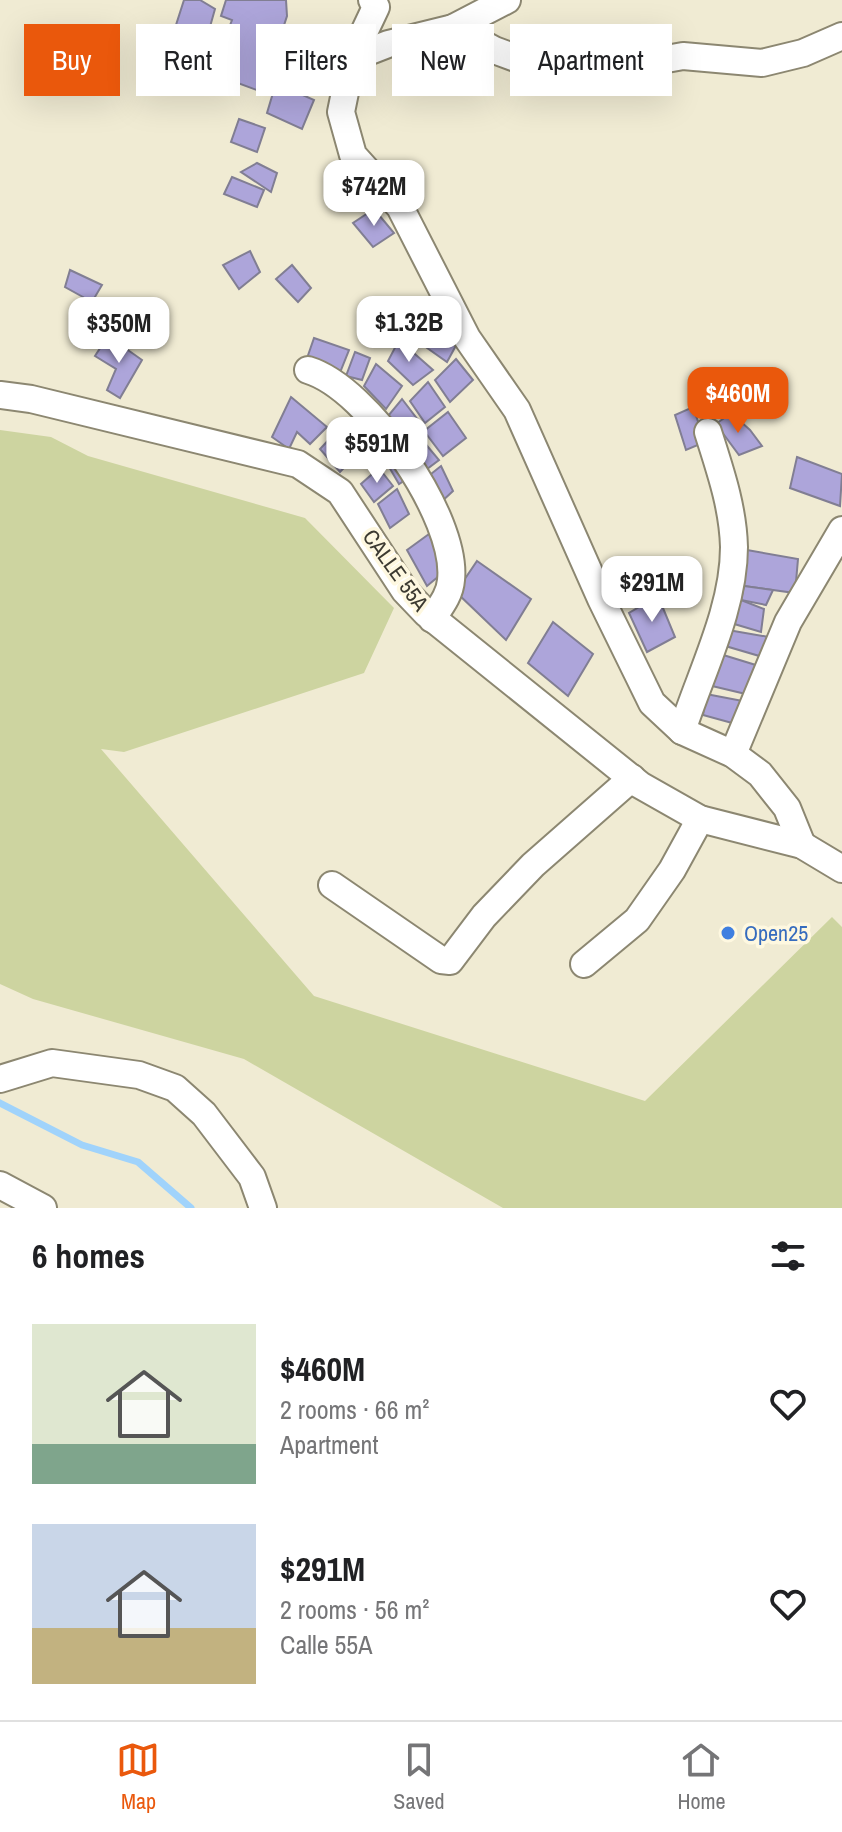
<!DOCTYPE html>
<html lang="en">
<head>
<meta charset="utf-8">
<style>
	:root { --surface:#fff; --page:#f6f6f6; --text:#202124; --muted:#757577; --line:#e0e0e0; --accent:#ea580c }
	body { margin:0; font-family:"Archivo Narrow",sans-serif; background:var(--page); color:var(--text); height:100vh; display:flex; flex-direction:column; font-size:30px; white-space:nowrap }
	* { box-sizing:border-box; margin:0 }
	p { font-size:26px; color:var(--muted) }
	.icon { flex:none; width:44px; height:44px; fill:none; stroke:currentColor; stroke-width:2; stroke-linecap:round; stroke-linejoin:round }
	.map { position:relative; height:1208px; overflow:hidden }
	.panel { display:flex; flex-direction:column; background:var(--surface); flex:1 }
	.panel>* { flex:none }
	.hud { position:absolute; left:24px; top:24px; width:794px; height:72px; display:flex; gap:16px }
	.price { position:absolute; translate:-50% -68px; padding:0 18px; border-radius:16px; background:#fff; color:#222; font-size:26px; line-height:52px; filter:drop-shadow(0 2px 4px #0008) }
	.price::after { content:''; position:absolute; left:50%; top:48px; width:24px; height:18px; margin-left:-12px; background:inherit; clip-path:polygon(0 0,100% 0,50% 100%) }
	.price.current { background:var(--accent); color:#fff }
	ul { padding:0; list-style:none }
	li { display:flex; align-items:center; gap:24px; height:200px; padding:0 32px }
	li span { display:grid; place-items:center; flex:none; width:224px; height:160px; border-radius:0px; color:#555 }
	li>.icon { margin-inline-start:auto }
	span .icon { width:96px; height:96px; fill:#fffc; stroke-width:1 }
	li b { font-size:34px }
	h2 { display:flex; justify-content:space-between; align-items:center; height:96px; padding:0 32px; font-size:34px }
	.pill { padding:0 28px; border-radius:0px; background:var(--surface); box-shadow:0 8px 32px #0002; font-size:28px; line-height:72px }
	.pill.current { background:var(--accent); color:#fff }
	.tabs { display:flex; justify-content:space-around; align-items:center; height:112px; border-top:2px solid var(--line); background:var(--surface); font-size:22px; color:var(--muted) }
	.tabs a { display:grid; justify-items:center; gap:4px }
	.tabs .current { color:var(--accent) }
	.map>svg:first-child { display:block }
</style>
</head>
<body>
<div class="map">
<svg width="842" height="1208" viewBox="0 0 842 1208">
	<rect width="100%" height="100%" fill="#f0ebd3"/>
	<polygon fill="#cdd4a0" points="0,430 51,437 88,456 305,518 394,608 364,673 124,752 101,749 314,996 645,1101 832,917 842,927 842,1208 503,1208 244,1059 33,999 0,984"/>
	<g fill="none" stroke-linecap="round" stroke-linejoin="round">
		<polyline stroke="#a0d3fb" stroke-width="7" points="0,1103 82,1145 138,1162 191,1208"/>
	</g>
	<g fill="#ada5da" stroke="#817e93" stroke-width="2">
		<polygon points="184,0 200,0 215,9 204,48 217,55 212,68 168,50"/>
		<polygon points="226,0 286,0 287,16 262,92 235,82 221,49 232,20 221,16"/>
		<polygon points="276,83 314,100 302,129 267,113"/>
		<polygon points="239,119 265,128 257,152 231,142"/>
		<polygon points="257,163 277,173 271,192 241,172"/>
		<polygon points="232,177 264,190 257,207 224,194"/>
		<polygon points="374,209 394,233 373,247 353,223"/>
		<polygon points="250,251 260,272 239,289 223,265"/>
		<polygon points="292,265 311,288 298,302 276,279"/>
		<polygon points="70,270 102,285 92,302 65,287"/>
		<polygon points="427,316 459,340 447,362 413,338"/>
		<polygon points="108,336 142,360 120,398 107,390 116,369 95,356"/>
		<polygon points="314,338 349,350 339,375 305,364"/>
		<polygon points="399,340 433,370 413,385 388,361"/>
		<polygon points="355,352 370,358 362,380 346,376"/>
		<polygon points="456,359 473,380 450,402 435,380"/>
		<polygon points="376,364 402,386 386,409 364,386"/>
		<polygon points="428,382 445,407 425,423 410,401"/>
		<polygon points="291,397 327,427 310,444 297,432 289,449 272,437"/>
		<polygon points="402,399 421,424 405,440 388,416"/>
		<polygon points="693,407 705,442 686,450 675,415"/>
		<polygon points="448,412 466,438 443,456 424,431"/>
		<polygon points="731,413 750,430 762,446 739,455 716,424"/>
		<polygon points="345,422 366,444 357,455 336,432"/>
		<polygon points="380,430 395,449 383,460 368,441"/>
		<polygon points="334,434 354,457 340,472 320,449"/>
		<polygon points="418,435 439,460 423,472 407,446"/>
		<polygon points="400,456 413,475 399,484 389,467"/>
		<polygon points="797,457 842,474 840,506 790,488"/>
		<polygon points="441,466 453,491 439,504 426,478"/>
		<polygon points="379,468 393,486 374,502 361,484"/>
		<polygon points="397,489 409,514 390,528 378,504"/>
		<polygon points="429,534 445,571 427,586 407,550"/>
		<polygon points="747,550 798,559 795,593 744,586"/>
		<polygon points="477,561 531,599 506,640 456,592"/>
		<polygon points="744,586 773,590 766,605 741,600"/>
		<polygon points="658,596 675,637 647,652 629,613"/>
		<polygon points="741,600 764,609 761,632 731,623"/>
		<polygon points="553,622 593,654 568,696 528,663"/>
		<polygon points="728,630 769,637 766,658 722,645"/>
		<polygon points="720,654 759,666 750,695 712,686"/>
		<polygon points="706,694 748,702 743,726 703,715"/>
	</g>
	<g fill="none" stroke-linecap="round" stroke-linejoin="round">
		<defs>
			<g id="minor">
				<polyline points="372,0 376,7 352,58 341,112 353,155 400,207 467,338 517,410 601,599 652,703 682,731 733,754 760,774 787,808 802,845"/>
				<polyline points="453,28 494,50 561,75 599,78 639,64 683,56 762,63 803,53 842,36"/>
				<polyline points="352,58 388,44 453,28 507,0"/>
				<path d="M308,370C368,388 458,518 451,580C450,595 440,607 432,619"/>
				<polyline points="0,395 31,399 298,464 340,492 405,591 426,613 640,785 700,819 802,845 842,869"/>
				<path d="M682,731C701,672 734,609 734,547C733,507 720,470 708,432"/>
				<polyline points="733,754 788,622 842,530"/>
				<polyline points="332,885 441,960 450,961 484,916 533,865 632,778"/>
				<polyline points="584,964 637,920 672,870 700,819"/>
				<polyline points="0,1079 52,1063 139,1075 175,1088 204,1114 252,1177 263,1208"/>
				<polyline points="0,1185 43,1208"/>
			</g>
		</defs>
		<use href="#minor" stroke="#8c8771" stroke-width="30"/>
		<use href="#minor" stroke="#fff" stroke-width="26"/>
	</g>
	<circle fill="#3f7fe0" stroke="#fef8e0" stroke-width="3" cx="728" cy="933" r="8"/>
	<g text-anchor="middle" dominant-baseline="central" stroke-width="7" stroke-linejoin="round" paint-order="stroke">
		<g font-size="22" fill="#3c3a31" stroke="#fef8e0">
			<text transform="translate(396 570) rotate(54)">CALLE 55A</text>
		</g>
		<g font-size="22" fill="#366cbe" stroke="#fef8e0" text-anchor="start">
			<text x="744" y="933">Open25</text>
		</g>
	</g>
</svg>
<b class="price" style="left:374px;top:228px">$742M</b>
<b class="price" style="left:409px;top:364px">$1.32B</b>
<b class="price" style="left:119px;top:365px">$350M</b>
<b class="price current" style="left:738px;top:435px">$460M</b>
<b class="price" style="left:377px;top:485px">$591M</b>
<b class="price" style="left:652px;top:624px">$291M</b>
<div class="hud">
<a class="pill current">Buy</a>
<a class="pill">Rent</a>
<a class="pill">Filters</a>
<a class="pill">New</a>
<a class="pill">Apartment</a>
</div>
</div>
<section class="panel">
<h2>6 homes<svg class="icon" aria-label="filters" viewBox="0 0 24 24"><path d="M4 7h16M4 17h16"/><circle cx="9" cy="7" r="2"/><circle cx="15" cy="17" r="2"/></svg></h2>
<ul>
<li><span style="background:linear-gradient(#dfe7d0 75%,#7fa58c 0)"><svg class="icon" aria-label="home" viewBox="0 0 24 24"><path d="M3 11l9-7 9 7M6 9v11h12V9"/></svg></span><div><b>$460M</b><p>2 rooms · 66 m²</p><p>Apartment</p></div><svg class="icon" aria-label="heart" viewBox="0 0 24 24"><path d="M12 20l-8-8c-3-5 5-10 8-4 3-6 11-1 8 4z"/></svg></li>
<li><span style="background:linear-gradient(#c9d6e8 65%,#c2b280 0)"><svg class="icon" aria-label="home" viewBox="0 0 24 24"><path d="M3 11l9-7 9 7M6 9v11h12V9"/></svg></span><div><b>$291M</b><p>2 rooms · 56 m²</p><p>Calle 55A</p></div><svg class="icon" aria-label="heart" viewBox="0 0 24 24"><path d="M12 20l-8-8c-3-5 5-10 8-4 3-6 11-1 8 4z"/></svg></li>
</ul>
</section>
<nav class="tabs">
<a class="current"><svg class="icon" aria-label="map" viewBox="0 0 24 24"><path d="M3 6l6-2 6 2 6-2v14l-6 2-6-2-6 2zM9 4v14M15 6v14"/></svg>Map</a>
<a><svg class="icon" aria-label="saved" viewBox="0 0 24 24"><path d="M7 4h10v16l-5-4-5 4z"/></svg>Saved</a>
<a><svg class="icon" aria-label="home" viewBox="0 0 24 24"><path d="M3 11l9-7 9 7M6 9v11h12V9"/></svg>Home</a>
</nav>
</body>
</html>
